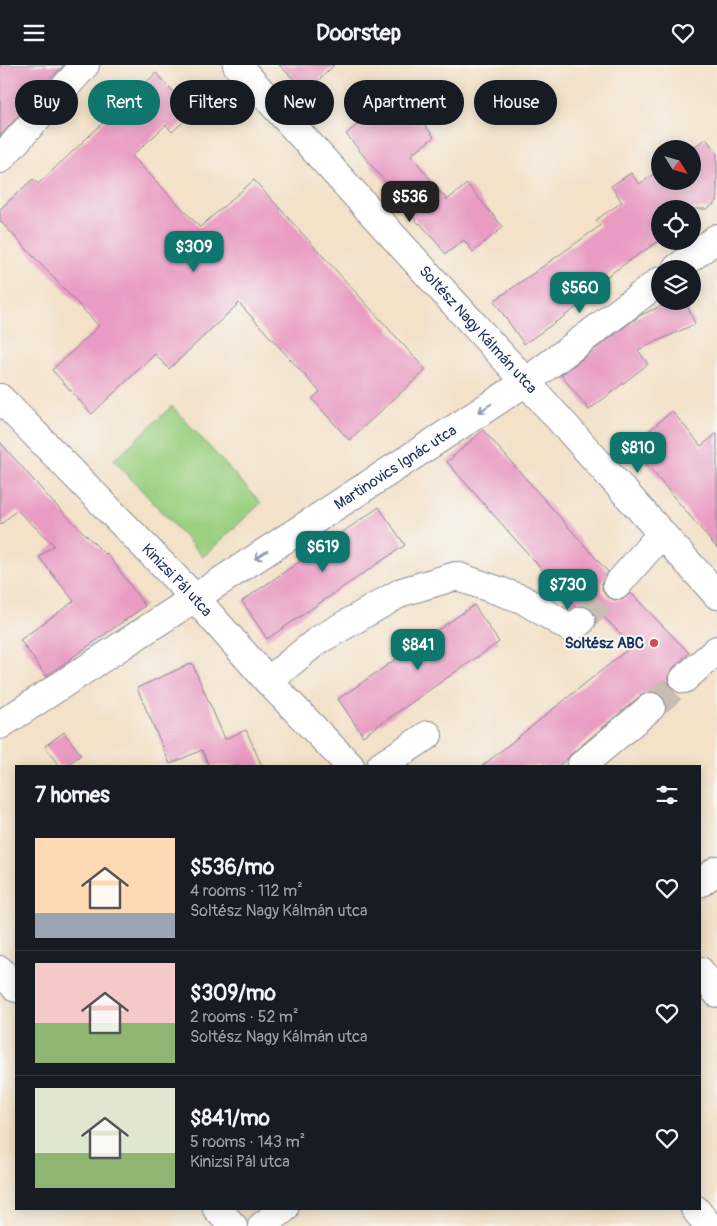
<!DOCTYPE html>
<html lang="en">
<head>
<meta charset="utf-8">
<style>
	:root { --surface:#171b24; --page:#242831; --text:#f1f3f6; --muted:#9ea1a6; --line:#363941; --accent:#0f766e }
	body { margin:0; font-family:Pangolin,sans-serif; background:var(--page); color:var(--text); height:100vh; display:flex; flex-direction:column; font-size:19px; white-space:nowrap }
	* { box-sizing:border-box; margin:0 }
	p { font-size:16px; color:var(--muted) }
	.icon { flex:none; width:28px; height:28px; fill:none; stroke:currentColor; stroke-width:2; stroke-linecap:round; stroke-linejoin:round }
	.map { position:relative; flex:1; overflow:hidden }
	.side { position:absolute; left:15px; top:700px; width:686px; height:445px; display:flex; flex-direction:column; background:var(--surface); border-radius:0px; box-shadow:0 2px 12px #0003 }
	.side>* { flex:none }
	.top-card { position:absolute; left:15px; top:15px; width:688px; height:45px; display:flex; gap:10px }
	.needle { width:32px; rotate:127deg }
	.fabs { position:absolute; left:651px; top:75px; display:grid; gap:10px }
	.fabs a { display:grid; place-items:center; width:50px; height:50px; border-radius:50%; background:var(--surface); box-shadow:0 2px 12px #0003; font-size:25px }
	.price { position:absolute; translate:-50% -42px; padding:0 11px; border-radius:10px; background:var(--accent); color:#fff; font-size:16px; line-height:32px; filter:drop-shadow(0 1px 2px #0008) }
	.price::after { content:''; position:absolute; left:50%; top:30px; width:15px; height:11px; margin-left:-8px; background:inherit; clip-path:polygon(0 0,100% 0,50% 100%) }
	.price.on { background:#222; color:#fff }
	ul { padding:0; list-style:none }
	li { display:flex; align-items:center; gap:15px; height:125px; padding:0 20px }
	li+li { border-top:1px solid var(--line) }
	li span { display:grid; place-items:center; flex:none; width:140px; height:100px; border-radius:0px; color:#555 }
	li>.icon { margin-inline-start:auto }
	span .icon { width:60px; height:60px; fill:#fffc; stroke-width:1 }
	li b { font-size:21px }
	h2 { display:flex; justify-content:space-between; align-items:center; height:60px; padding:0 20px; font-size:21px }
	.chip { padding:0 18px; border-radius:22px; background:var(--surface); box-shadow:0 2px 12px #0003; font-size:18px; line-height:45px }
	.chip.on { background:var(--accent); color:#fff }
	header { display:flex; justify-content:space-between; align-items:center; height:65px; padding:0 20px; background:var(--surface); font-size:22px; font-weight:700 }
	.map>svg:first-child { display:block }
</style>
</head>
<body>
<header><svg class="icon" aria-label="menu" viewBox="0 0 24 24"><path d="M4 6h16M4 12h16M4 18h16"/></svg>Doorstep<svg class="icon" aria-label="heart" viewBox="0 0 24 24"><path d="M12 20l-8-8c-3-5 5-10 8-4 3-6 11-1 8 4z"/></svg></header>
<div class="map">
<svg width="717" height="1161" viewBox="0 0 717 1161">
	<rect width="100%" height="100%" fill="#f6f6f2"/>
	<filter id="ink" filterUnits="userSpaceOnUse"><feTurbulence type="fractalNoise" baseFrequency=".02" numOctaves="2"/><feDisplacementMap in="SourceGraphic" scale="10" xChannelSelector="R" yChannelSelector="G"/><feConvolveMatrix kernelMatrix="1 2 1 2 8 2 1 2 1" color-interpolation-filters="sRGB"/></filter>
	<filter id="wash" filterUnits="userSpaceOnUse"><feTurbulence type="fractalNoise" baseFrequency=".0096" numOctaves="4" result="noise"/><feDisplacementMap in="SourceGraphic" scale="20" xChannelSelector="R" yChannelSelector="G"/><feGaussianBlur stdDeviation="1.12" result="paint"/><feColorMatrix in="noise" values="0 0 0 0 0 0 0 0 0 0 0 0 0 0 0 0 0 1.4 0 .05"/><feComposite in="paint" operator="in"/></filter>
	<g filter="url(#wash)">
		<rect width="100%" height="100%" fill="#f3e1c8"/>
		<polygon fill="#9cd081" stroke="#5c8070" points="172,341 261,438 203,492 114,395"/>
		<g id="blocks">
			<g fill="#e99bc3">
				<polygon points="0,0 64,0 25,38 27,41 0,71"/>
				<polygon points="279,0 334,0 307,27"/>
				<polygon points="156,8 193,48 172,67 166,60 132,91 200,162 254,115 426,305 349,375 312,334 320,327 239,238 169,304 155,289 92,349 52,305 99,261 0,156 0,144 33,114 38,119"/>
				<polygon points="398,27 434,72 411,90 447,135 467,119 503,162 473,187 464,175 446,189 420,158 419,159 346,69"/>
				<polygon points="706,73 717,89 717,137 707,144 660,144 660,175 591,222 596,229 524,279 494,236 600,161 596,155 622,137 611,121 631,108 639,119 660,105 660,116 692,116 692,84 691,84"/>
				<polygon points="672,236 685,236 695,259 638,285 648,299 589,345 561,310 639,251"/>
				<polygon points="672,346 701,381 717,368 717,483 631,381"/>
				<polygon points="483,365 608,507 602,518 602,525 606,531 614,535 622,535 631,528 689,588 674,602 669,609 669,617 671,622 666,615 652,627 648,627 641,630 571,689 567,694 558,701 482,701 632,581 587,534 579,541 575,542 447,397"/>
				<polygon points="0,377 51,435 105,489 107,488 145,541 46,611 20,575 74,536 39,492 54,480 17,445 0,460"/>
				<polygon points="379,442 405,480 267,574 242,536"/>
				<polygon points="474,540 499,577 363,671 338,634"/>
				<polygon points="192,598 225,674 246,665 262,701 209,701 202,685 170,699 137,623"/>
				<polygon points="64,667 81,690 66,701 59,701 45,681"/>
			</g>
		</g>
	</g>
	<g filter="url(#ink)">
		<use href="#blocks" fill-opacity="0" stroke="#878893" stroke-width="1"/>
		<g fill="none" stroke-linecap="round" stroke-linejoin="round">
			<g stroke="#c8bdb3" stroke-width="28" stroke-dasharray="28 14" stroke-linecap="butt">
				<polyline points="581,556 617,520"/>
				<polyline points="651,642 684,614"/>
			</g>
			<defs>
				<g id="minor">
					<path id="s1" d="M237,0L526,317L717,530"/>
					<polyline points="0,94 85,0"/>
					<polyline points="676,204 717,173"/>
					<path id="s2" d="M0,333L195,533L268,616L350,701"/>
					<polyline points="617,520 662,468"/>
					<polyline points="684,614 717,585"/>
					<polyline points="268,616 317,576 402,527 456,511 522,534 570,563 581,556"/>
					<path id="s3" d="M0,660L526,317L660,216"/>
					<polyline points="381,701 428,670"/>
					<polyline points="581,701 651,642"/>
					<polyline points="700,818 717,805"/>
					<polyline points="0,905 16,923"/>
					<polyline points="700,906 717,928"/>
					<polyline points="217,1144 233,1161"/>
					<polyline points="695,1144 709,1161"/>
					<polyline points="262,1161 284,1144"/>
				</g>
			</defs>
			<use href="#minor" stroke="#878893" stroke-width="30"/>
			<use href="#minor" stroke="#fff" stroke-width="28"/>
		</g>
		<defs><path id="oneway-shaft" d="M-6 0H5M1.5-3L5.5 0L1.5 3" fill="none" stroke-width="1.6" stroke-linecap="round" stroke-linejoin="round" transform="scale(1.25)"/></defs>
		<g stroke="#8d97ae">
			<use href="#oneway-shaft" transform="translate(485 343) rotate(147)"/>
			<use href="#oneway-shaft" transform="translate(261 490) rotate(147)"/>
		</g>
	</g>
	<circle fill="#d1495b" stroke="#f6f6f2" stroke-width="2" cx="654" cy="578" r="5"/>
	<g text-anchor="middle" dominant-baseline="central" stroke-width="4" stroke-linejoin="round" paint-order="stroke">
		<g font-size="15" fill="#1b2f5e" stroke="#f6f6f2">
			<text stroke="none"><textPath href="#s1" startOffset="358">Soltész Nagy Kálmán utca</textPath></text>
			<text stroke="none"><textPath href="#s3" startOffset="472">Martinovics Ignác utca</textPath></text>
			<text stroke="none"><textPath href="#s2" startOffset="254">Kinizsi Pál utca</textPath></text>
		</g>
		<g font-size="15" font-weight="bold" fill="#1b2f5e" stroke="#f6f6f2" text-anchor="end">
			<text x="644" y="578">Soltész ABC</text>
		</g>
	</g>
</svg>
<div class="fabs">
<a><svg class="needle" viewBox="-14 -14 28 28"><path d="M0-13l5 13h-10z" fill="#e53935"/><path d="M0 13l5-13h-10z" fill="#9ea1a6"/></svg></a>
<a><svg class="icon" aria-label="locate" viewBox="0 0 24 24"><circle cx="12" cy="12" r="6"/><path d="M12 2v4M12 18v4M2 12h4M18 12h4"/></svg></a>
<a><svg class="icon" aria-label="layers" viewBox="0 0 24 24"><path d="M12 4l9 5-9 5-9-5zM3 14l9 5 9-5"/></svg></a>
</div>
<b class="price on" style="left:410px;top:158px">$536</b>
<b class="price" style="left:194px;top:208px">$309</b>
<b class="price" style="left:580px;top:249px">$560</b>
<b class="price" style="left:638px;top:409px">$810</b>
<b class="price" style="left:323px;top:508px">$619</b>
<b class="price" style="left:568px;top:546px">$730</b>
<b class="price" style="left:418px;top:606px">$841</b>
<div class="top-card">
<a class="chip">Buy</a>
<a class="chip on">Rent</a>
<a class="chip">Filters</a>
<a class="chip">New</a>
<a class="chip">Apartment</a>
<a class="chip">House</a>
</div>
<section class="side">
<h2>7 homes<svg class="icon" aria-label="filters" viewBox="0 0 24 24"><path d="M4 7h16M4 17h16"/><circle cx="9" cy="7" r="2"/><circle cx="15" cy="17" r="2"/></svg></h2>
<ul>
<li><span style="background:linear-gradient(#ffd9b3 75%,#9aa5b1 0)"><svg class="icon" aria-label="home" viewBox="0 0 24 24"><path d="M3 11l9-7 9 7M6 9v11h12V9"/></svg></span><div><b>$536/mo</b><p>4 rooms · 112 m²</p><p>Soltész Nagy Kálmán utca</p></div><svg class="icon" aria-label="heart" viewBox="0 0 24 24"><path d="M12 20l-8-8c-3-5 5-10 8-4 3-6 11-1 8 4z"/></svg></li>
<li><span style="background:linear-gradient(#f6c9c9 60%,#8fb573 0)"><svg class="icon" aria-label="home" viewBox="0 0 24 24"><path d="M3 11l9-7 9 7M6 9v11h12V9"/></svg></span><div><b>$309/mo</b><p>2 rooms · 52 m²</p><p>Soltész Nagy Kálmán utca</p></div><svg class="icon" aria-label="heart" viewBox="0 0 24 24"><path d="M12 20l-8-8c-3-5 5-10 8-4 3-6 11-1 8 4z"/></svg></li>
<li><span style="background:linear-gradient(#dfe7d0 65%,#8fb573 0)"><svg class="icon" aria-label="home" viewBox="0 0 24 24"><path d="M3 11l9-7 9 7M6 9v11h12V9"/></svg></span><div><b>$841/mo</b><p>5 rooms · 143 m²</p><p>Kinizsi Pál utca</p></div><svg class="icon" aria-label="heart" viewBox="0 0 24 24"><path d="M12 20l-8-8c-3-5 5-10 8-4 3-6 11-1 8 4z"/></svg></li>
</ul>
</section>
</div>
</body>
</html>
